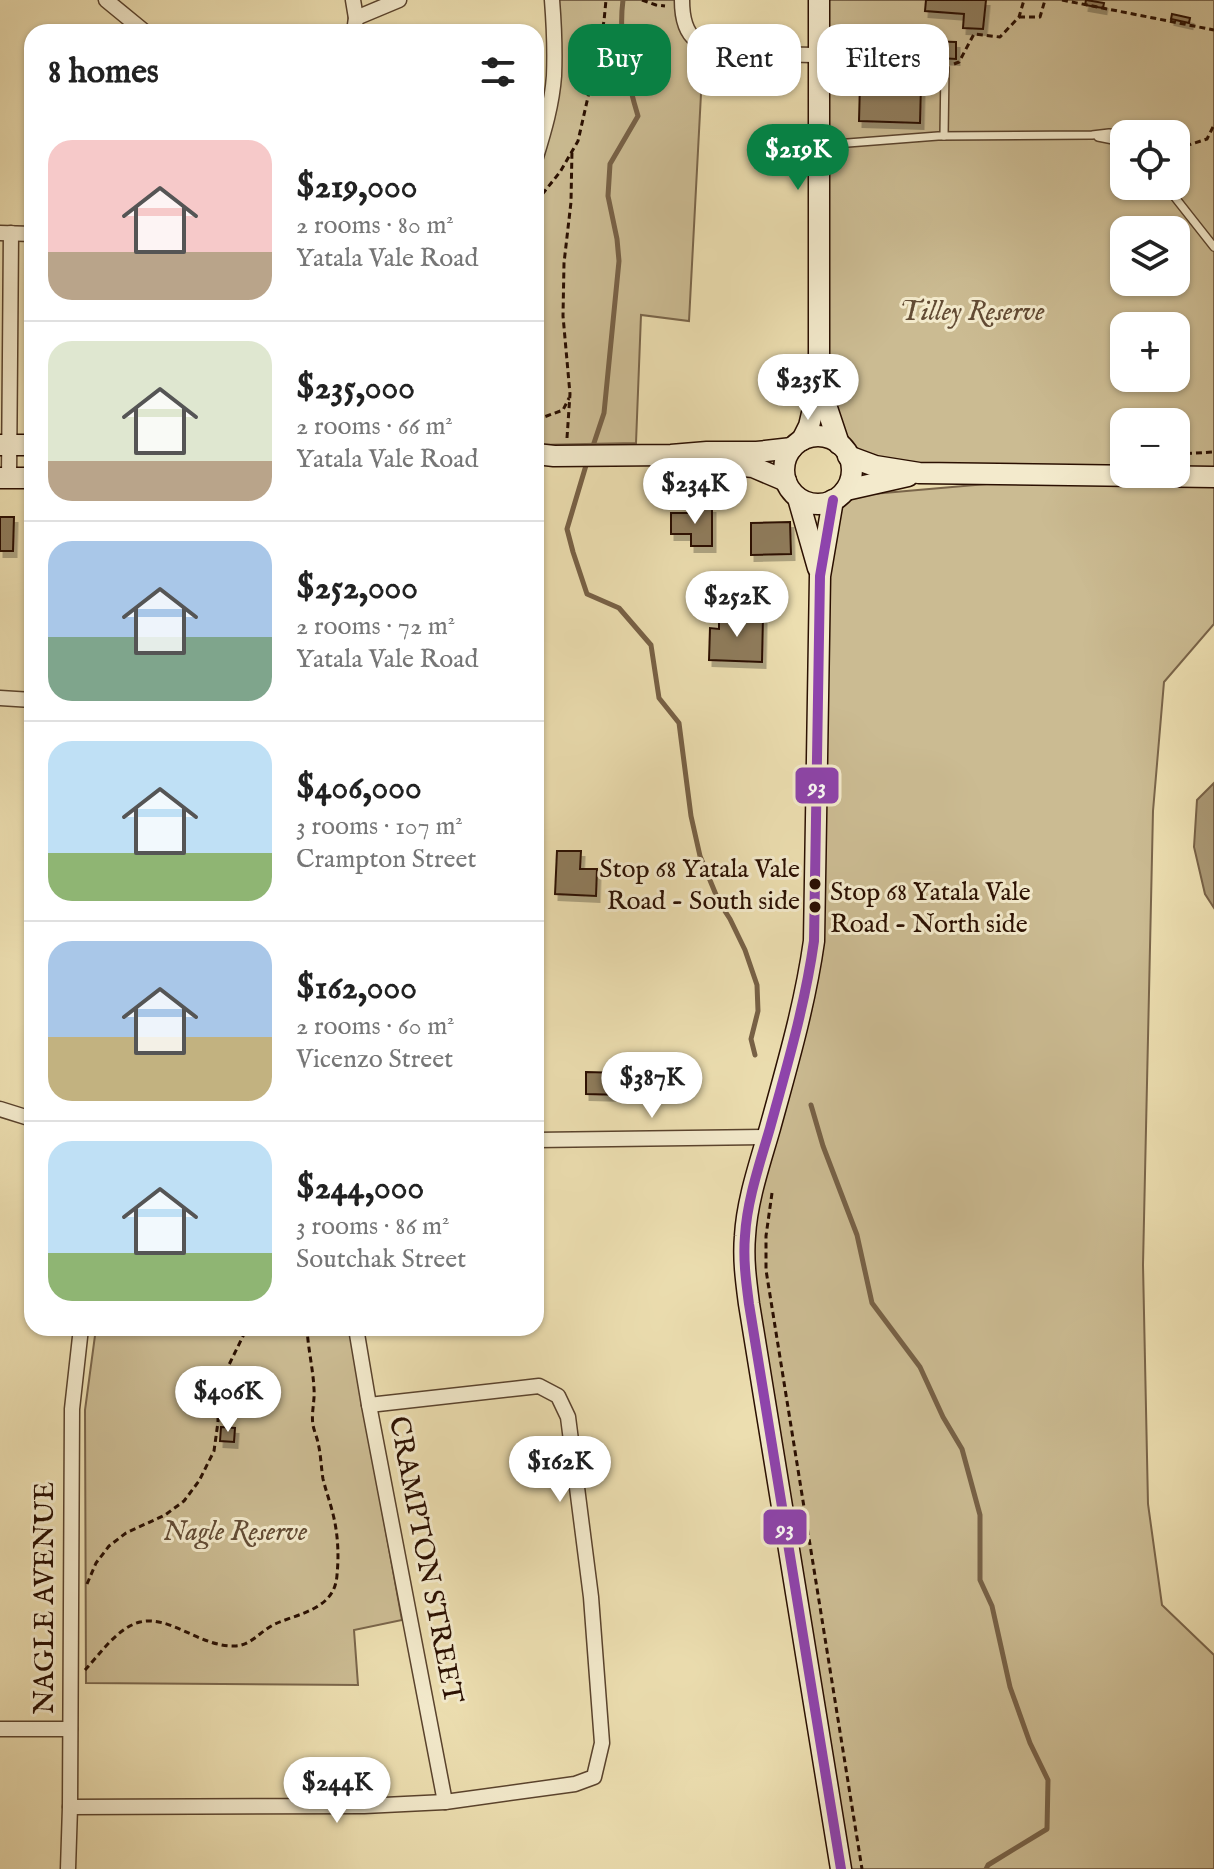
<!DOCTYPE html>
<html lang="en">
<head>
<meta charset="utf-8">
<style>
	:root { --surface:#fff; --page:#f6f6f6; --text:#222; --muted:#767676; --line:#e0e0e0; --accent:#0b8043 }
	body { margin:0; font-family:"IM FELL English",serif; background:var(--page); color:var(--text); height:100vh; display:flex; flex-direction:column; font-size:30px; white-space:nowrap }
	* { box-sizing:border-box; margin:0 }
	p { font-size:26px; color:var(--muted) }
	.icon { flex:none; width:44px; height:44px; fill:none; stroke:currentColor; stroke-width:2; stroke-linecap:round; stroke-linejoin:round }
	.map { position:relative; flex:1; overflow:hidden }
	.side { position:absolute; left:24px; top:24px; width:520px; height:1312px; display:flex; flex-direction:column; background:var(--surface); border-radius:24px; box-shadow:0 2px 6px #0004 }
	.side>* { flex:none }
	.banner { position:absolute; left:568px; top:24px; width:526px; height:72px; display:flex; gap:16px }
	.tools { position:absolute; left:1110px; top:120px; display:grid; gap:16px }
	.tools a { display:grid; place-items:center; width:80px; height:80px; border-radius:16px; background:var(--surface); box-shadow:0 2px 6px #0004; font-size:40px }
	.price { position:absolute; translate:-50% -68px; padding:0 18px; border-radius:28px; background:#fff; color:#222; font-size:26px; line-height:52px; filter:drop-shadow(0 2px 4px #0008) }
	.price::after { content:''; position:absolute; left:50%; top:48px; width:24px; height:18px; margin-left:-12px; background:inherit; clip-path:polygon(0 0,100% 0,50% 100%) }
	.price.active { background:var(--accent); color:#fff }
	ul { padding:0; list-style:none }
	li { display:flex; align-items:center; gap:24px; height:200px; padding:0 24px }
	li+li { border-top:2px solid var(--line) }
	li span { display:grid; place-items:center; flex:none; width:224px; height:160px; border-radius:24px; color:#555 }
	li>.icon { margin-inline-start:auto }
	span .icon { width:96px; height:96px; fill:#fffc; stroke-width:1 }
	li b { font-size:34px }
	h2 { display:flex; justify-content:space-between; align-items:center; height:96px; padding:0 24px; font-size:34px }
	.tag { padding:0 28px; border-radius:24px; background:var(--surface); box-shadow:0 2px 6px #0004; font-size:28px; line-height:72px }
	.tag.active { background:var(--accent); color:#fff }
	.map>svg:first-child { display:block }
</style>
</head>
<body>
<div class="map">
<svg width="1214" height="1869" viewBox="0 0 1214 1869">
	<defs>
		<filter id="shadow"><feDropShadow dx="3.5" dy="6" stdDeviation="0" flood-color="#0004"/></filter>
	</defs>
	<rect width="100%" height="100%" fill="#ecdeb0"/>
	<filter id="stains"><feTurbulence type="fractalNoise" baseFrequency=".0025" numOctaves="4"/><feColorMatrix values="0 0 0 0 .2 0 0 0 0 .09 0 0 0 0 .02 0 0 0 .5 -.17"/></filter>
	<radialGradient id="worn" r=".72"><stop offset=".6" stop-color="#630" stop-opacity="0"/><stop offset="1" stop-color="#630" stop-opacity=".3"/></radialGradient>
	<g fill="#cbbb92" stroke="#7a654a" stroke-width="2" fill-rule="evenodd">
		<polygon points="549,0 682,0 682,7 703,56 689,321 641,315 636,443 536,445 536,153 550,104"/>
		<path d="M819,0H1214V624L1164,682L1153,811L1143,1265L1148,1504L1162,1605L1214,1655V1869H840L745,1234L807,988L815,554L838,497L1077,476L919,473L848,456L828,412ZM1124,134H1176V186H1124ZM1124,230H1176V282H1124ZM1124,326H1176V378H1124ZM1124,422H1176V474H1124Z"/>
		<polygon points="96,1328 349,1328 402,1620 354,1630 358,1685 86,1683 85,1410"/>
	</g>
	<polygon fill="#aa9874" stroke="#776146" stroke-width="2" points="1214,783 1214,908 1205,894 1194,847 1197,800"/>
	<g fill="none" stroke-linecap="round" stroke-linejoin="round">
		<g stroke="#776146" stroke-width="5">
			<path d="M592,449L604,413L619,261L617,239L608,196L610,164L638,116C627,80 618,38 623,0"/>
			<polyline points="587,462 567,529 573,552 587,594 619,608 651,645 659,698 679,723 691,816 700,856 719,902 730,919 745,950 757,985 758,1011 751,1039 755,1055"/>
			<polyline points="811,1105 823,1146 857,1235 872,1303 920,1367 943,1417 962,1449 980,1515 980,1580 992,1606 1010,1687 1030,1743 1048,1780 1047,1829 988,1865 986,1869"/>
		</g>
	</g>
	<g fill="#8f7b5c" stroke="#2a0f01" stroke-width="2" filter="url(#shadow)">
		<polygon points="926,0 986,0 983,29 963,28 964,14 925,11"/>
		<polygon points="1086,0 1104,3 1103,8 1085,5"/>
		<polygon points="1172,14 1190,18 1189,23 1171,19"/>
		<polygon points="922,41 956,42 956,59 921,57"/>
		<polygon points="865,55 919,56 919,76 865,75"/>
		<polygon points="860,83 921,85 920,123 859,121"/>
		<polygon points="696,507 712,507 712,546 691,546 691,534 671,534 671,513 696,513"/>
		<polygon points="0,517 14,517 13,551 0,551"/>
		<polygon points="790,522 791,554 751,555 751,523"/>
		<rect x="29" y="525" width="3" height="31"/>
		<polygon points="719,615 763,617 762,662 709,660 710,628 719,629"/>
		<polygon points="557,851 581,851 580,869 597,869 596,896 555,894"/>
		<polygon points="586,1072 623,1073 623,1095 586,1094"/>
		<polygon points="221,1427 235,1428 234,1442 220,1441"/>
	</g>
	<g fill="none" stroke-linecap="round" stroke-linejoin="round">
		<defs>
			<g id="lane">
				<polyline points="944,136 945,68"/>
				<polyline points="1098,137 1113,140 1124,147"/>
				<polyline points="822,145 938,136 1092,135 1109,133 1124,135"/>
				<polyline points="1166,186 1214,247"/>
			</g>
			<g id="street">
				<polyline points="106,0 145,32"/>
				<polyline points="353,0 356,18 354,32"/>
				<path d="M682,0C682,14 684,31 696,40C716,56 792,54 820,55"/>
				<polyline points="356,18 399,0"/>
				<path d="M536,157C544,131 552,104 554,76C555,51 554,25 552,0"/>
				<polyline points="0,233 32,234"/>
				<polyline points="9,478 11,233"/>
				<polyline points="0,698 32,700"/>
				<polyline points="0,1109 32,1119"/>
				<polyline points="536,1140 768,1137"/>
				<polyline points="356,1328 369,1405 445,1802"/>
				<polyline points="0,1729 70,1729"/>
				<polyline points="70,1807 364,1806 445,1802 575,1784 594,1777 602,1743 591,1597 568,1417 558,1396 539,1386 369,1405"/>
				<polyline points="68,1869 70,1807 72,1409 81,1328"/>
			</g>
			<g id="secondary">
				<polyline points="819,384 839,444"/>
				<circle cx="818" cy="470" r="34"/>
				<polyline points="802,440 809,426 819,384 819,0"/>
				<polyline points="0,445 32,445"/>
				<polyline points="536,454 554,456 671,455 707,452 757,452 792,448"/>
				<polyline points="848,456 875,466 919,473 1214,477"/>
				<polyline points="725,464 753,467 786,481"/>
				<polyline points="0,478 32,478"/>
				<polyline points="846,490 908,476"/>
				<polyline points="798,498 818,568"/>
				<path d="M833,500L820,576L814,941C805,1005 787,1066 770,1128C760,1163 747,1200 745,1236C743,1259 746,1281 749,1304L841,1869"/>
			</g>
		</defs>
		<use href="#lane" stroke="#5a432d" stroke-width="10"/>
		<use href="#street" stroke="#5a432d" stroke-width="17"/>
		<use href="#secondary" stroke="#2a0f01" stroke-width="23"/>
		<g stroke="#2a0f01" stroke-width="3" stroke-dasharray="6 4" stroke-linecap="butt">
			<polyline points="642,0 656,5 665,6"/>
			<polyline points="1062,0 1214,30"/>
			<polyline points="1019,17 1040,17 1045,0"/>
			<polyline points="954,64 959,62 974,34 1000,37 1019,17 1024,0"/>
			<polyline points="1176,149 1207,139 1214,125"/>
			<polyline points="536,202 560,172 578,141 595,66 604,21 606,0"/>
			<polyline points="536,420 563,410 569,398"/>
			<polyline points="567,438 570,394 563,316 564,263 571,202 572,150"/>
			<polyline points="1176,454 1214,452"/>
			<polyline points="772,1193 766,1236 766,1270 862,1869"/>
			<polyline points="87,1584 96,1563 109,1546 126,1533 165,1515 184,1501 199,1481 214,1451 218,1422 218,1407 222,1379 247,1328"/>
			<path d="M85,1670C100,1654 117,1628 140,1622C170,1615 199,1646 233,1646C250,1647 260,1631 275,1624C300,1613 335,1609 337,1575C339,1555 338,1534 333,1514C330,1502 326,1491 323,1479C321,1467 321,1455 318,1443C317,1437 314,1431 313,1425C311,1413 315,1401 314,1389C313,1368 308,1349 307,1328"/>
		</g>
		<use href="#lane" stroke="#f3eacc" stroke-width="7"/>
		<use href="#street" stroke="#f3eacc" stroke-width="14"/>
		<use href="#secondary" stroke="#f3eacc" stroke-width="20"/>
		<defs>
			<path id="bus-1" d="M833,500L820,576L814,941C805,1005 787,1066 770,1128C760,1163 747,1200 745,1236C743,1259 746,1281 749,1304L841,1869"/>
		</defs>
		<use href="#bus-1" stroke="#f3eacc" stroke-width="16"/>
		<use href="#bus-1" stroke="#8e44ad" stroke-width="10"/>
	</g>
	<g fill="#2a0f01" stroke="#f3eacc" stroke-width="3">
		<circle cx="815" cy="884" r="7"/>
		<circle cx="815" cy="907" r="7"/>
	</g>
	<g text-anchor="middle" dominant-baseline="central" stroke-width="6" stroke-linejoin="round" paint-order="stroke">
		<g font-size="26" fill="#2a0f01" stroke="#f3eacc" text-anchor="end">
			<text x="800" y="869">Stop 68 Yatala Vale<tspan x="800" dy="32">Road - South side</tspan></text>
			<text x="830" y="892" text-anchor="start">Stop 68 Yatala Vale<tspan x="830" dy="32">Road - North side</tspan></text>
		</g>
		<g font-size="28" font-style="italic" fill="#624b34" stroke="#f3eacc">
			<text x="972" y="312">Tilley Reserve</text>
			<text x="235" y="1532">Nagle Reserve</text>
		</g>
		<g font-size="28" fill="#2a0f01" stroke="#f3eacc">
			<text transform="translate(425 1560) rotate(79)">CRAMPTON STREET</text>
			<text transform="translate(45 1598) rotate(-90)">NAGLE AVENUE</text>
		</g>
	</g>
	<g stroke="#f3eacc" stroke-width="3">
		<rect x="794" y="766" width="46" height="39" rx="8" fill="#8e44ad"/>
		<rect x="762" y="1508" width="46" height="38" rx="8" fill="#8e44ad"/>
	</g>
	<g font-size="22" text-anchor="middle" font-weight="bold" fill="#fff">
		<text x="817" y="793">93</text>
		<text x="785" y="1535">93</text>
	</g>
	<rect width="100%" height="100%" filter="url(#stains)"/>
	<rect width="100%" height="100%" fill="url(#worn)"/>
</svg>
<div class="tools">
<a><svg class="icon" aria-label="locate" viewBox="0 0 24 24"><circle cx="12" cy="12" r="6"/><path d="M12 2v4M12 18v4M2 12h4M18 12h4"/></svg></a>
<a><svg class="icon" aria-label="layers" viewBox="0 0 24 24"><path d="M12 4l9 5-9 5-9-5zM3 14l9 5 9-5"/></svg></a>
<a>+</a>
<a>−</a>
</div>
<b class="price active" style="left:798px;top:192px">$219K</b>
<b class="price" style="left:808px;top:422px">$235K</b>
<b class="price" style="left:695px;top:526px">$234K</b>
<b class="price" style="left:737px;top:639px">$252K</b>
<b class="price" style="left:652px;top:1120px">$387K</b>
<b class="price" style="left:228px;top:1434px">$406K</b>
<b class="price" style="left:560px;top:1504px">$162K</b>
<b class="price" style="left:337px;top:1825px">$244K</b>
<div class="banner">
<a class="tag active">Buy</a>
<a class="tag">Rent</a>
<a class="tag">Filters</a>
</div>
<section class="side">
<h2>8 homes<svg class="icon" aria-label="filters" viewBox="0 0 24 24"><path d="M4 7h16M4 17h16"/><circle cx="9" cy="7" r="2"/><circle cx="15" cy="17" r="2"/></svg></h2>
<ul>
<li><span style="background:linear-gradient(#f6c9c9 70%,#b9a48a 0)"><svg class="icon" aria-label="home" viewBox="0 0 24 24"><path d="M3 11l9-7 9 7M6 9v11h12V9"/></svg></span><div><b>$219,000</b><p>2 rooms · 80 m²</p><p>Yatala Vale Road</p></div></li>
<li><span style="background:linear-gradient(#dfe7d0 75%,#b9a48a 0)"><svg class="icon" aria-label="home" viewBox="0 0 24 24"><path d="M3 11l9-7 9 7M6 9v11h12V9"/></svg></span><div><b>$235,000</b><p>2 rooms · 66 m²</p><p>Yatala Vale Road</p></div></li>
<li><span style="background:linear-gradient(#a9c7e8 60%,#7fa58c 0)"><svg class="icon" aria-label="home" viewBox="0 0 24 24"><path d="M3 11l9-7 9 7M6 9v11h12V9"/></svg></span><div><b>$252,000</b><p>2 rooms · 72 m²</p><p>Yatala Vale Road</p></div></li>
<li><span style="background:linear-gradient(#bfe0f5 70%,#8fb573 0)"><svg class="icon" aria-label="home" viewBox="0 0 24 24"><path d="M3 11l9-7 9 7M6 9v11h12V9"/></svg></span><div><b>$406,000</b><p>3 rooms · 107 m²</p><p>Crampton Street</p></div></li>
<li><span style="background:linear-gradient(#a9c7e8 60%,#c2b280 0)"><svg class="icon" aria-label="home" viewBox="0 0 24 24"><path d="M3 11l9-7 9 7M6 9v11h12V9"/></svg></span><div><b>$162,000</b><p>2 rooms · 60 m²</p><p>Vicenzo Street</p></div></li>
<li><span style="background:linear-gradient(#bfe0f5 70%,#8fb573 0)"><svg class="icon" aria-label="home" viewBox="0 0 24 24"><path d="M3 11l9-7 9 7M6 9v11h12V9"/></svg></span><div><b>$244,000</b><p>3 rooms · 86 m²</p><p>Soutchak Street</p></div></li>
</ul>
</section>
</div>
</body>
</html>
